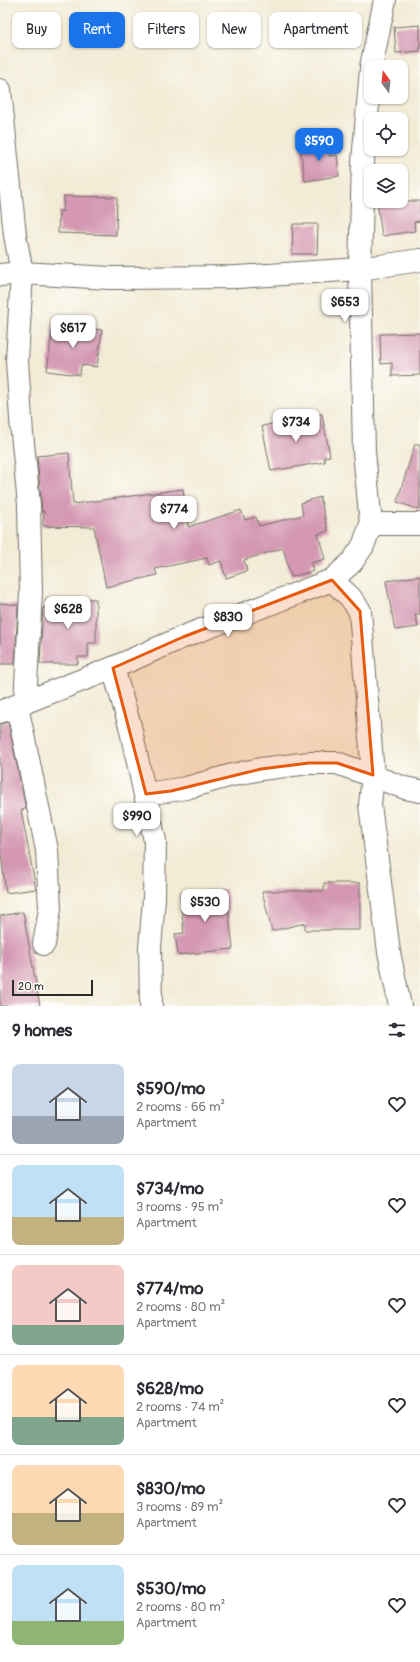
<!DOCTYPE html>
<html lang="en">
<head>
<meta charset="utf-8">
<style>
	:root { --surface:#fff; --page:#f2f2f3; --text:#2b2b33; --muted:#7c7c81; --line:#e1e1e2; --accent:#1a73e8 }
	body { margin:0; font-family:Pangolin,sans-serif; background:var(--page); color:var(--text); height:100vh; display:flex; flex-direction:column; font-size:15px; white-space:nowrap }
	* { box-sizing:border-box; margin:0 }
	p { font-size:13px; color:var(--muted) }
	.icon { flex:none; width:22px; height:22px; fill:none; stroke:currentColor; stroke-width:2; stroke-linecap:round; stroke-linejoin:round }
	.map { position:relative; height:1006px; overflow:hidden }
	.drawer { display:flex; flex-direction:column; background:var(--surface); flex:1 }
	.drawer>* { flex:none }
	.hud { position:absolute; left:12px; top:12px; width:396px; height:36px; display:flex; gap:8px }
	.needle { width:26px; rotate:345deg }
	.fabs { position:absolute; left:364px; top:60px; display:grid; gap:8px }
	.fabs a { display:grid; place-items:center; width:44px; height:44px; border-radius:8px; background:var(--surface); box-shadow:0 1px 3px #0004; font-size:20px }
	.scale { position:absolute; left:12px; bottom:10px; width:81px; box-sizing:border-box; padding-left:4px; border:2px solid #2b2b2b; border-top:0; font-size:11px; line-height:14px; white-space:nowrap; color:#2b2b2b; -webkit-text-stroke:3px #fdfcf7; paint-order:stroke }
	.price { position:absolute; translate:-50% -34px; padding:0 9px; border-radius:8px; background:#fff; color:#222; font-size:13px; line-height:26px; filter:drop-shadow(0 1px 2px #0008) }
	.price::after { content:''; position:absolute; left:50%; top:24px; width:12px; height:9px; margin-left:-6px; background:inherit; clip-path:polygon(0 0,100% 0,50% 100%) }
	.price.active { background:var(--accent); color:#fff }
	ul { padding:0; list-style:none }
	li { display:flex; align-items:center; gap:12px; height:100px; padding:0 12px }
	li+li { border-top:1px solid var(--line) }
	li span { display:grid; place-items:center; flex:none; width:112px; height:80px; border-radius:8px; color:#555 }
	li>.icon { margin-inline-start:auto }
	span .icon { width:48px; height:48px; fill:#fffc; stroke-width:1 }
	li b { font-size:17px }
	h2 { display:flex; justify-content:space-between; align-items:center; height:48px; padding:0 12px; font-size:17px }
	.pill { padding:0 14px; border-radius:8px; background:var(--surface); box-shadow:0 1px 3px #0004; font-size:14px; line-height:36px }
	.pill.active { background:var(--accent); color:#fff }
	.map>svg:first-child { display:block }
</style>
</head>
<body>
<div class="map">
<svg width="420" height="1006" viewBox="0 0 420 1006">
	<rect width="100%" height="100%" fill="#fdfcf7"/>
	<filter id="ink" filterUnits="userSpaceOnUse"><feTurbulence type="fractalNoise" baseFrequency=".025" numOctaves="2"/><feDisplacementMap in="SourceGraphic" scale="8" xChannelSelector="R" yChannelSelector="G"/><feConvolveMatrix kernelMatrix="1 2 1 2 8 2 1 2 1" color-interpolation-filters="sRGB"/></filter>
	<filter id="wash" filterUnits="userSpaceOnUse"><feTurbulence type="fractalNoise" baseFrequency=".012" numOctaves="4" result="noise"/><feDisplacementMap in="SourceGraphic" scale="16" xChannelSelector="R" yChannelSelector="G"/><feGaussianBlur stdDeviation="0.9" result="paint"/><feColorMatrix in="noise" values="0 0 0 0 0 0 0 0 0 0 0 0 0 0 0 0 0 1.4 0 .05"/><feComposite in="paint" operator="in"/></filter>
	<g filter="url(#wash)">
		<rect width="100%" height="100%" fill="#f2ebd5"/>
		<g id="blocks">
			<g fill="#d498b2">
				<polygon points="420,25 420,51 396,53 394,27"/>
				<polygon points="328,143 330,156 337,155 339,176 305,181 300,147"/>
				<polygon points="64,196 117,197 116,235 58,233 59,211 63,211"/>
				<polygon points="377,201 420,201 420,221 414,222 415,231 382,236"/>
				<polygon points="293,224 318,224 317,254 292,254"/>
				<polygon points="53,324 102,330 97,367 81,365 80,375 47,371"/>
				<polygon points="420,333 420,375 392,376 392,363 381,364 380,334"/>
				<polygon points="322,414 330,456 324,457 325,462 271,471 262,426"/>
				<polygon points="415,444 420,444 420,510 397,502"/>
				<polygon points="69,453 73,504 183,489 188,527 241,510 245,520 256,517 259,526 303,515 301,503 320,497 328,531 318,534 325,559 311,563 313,571 291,577 283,548 244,560 247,571 226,578 221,561 209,565 207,558 155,569 157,575 106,587 94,527 43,526 44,511 42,512 37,456"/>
				<polygon points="420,576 420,614 415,614 418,627 395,630 386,581"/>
				<polygon points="46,599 96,599 96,643 88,643 88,657 78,657 78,664 40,664 43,608 46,608"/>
				<polygon points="0,603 18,605 15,664 0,664"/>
				<polygon points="8,722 26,809 21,810 36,889 6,893 0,846 0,724"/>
				<polygon points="324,883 360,883 360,930 305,930 305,923 272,931 262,891 324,891"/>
				<polygon points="226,889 233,949 178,955 175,934 184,933 180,894"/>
				<polygon points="23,912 40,1006 0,1006 0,916"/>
			</g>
		</g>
	</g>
	<g filter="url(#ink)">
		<use href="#blocks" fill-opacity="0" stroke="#716e66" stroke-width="1"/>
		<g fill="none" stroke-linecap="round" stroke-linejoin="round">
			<defs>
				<g id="minor">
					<polyline points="371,67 385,0"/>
					<polyline points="0,90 15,235 22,273 17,361 22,433 29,505 31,593 25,703"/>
					<polyline points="0,275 22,273 110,278 237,277 360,269 420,260"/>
					<polyline points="371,524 420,524"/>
					<polyline points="332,580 350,597 360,611 373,775 370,805 389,952 400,1006"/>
					<polyline points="113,668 130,726 155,841 154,898 150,948 151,1006"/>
					<polyline points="17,706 47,850 50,909 44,944"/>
					<polyline points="0,712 113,668 183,637 332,580 352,562 363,546 371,524 364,452 360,269 363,162 371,69"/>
					<polyline points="146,794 186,788 232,775 261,769 309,763 337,763 405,788 420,791"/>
				</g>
			</defs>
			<use href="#minor" stroke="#716e66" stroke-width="24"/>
			<use href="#minor" stroke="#fff" stroke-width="22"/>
		</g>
	</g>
	<path fill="#e8590c" fill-opacity="0.2" stroke="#e8590c" stroke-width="3" stroke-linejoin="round" d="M332,580L360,611L373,775L337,763H309L261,769L171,791L146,794L113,668L183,637Z"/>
</svg>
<div class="fabs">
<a><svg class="needle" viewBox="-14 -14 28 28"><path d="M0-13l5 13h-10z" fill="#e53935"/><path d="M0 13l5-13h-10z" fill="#7c7c81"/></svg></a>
<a><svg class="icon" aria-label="locate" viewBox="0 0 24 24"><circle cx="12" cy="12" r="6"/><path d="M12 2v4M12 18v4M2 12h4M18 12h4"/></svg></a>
<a><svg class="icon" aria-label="layers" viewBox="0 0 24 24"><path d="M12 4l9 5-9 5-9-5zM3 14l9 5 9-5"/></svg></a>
</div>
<div class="scale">20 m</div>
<b class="price active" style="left:319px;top:162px">$590</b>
<b class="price" style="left:345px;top:323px">$653</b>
<b class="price" style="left:73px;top:349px">$617</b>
<b class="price" style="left:296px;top:443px">$734</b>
<b class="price" style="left:174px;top:530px">$774</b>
<b class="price" style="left:68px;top:630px">$628</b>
<b class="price" style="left:228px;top:638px">$830</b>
<b class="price" style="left:137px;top:837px">$990</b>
<b class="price" style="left:205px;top:923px">$530</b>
<div class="hud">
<a class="pill">Buy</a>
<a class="pill active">Rent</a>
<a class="pill">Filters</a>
<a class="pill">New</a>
<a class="pill">Apartment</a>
</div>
</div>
<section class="drawer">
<h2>9 homes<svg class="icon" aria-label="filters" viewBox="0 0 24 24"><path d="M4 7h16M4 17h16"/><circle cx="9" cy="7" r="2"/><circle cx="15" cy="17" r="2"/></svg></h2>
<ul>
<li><span style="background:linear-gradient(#c9d6e8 65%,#9aa5b1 0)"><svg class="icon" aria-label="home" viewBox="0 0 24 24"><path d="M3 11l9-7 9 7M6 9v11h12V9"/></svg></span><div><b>$590/mo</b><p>2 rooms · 66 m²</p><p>Apartment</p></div><svg class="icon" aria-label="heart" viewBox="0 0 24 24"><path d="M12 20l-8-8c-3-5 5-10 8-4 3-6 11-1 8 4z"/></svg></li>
<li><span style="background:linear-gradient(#bfe0f5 65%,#c2b280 0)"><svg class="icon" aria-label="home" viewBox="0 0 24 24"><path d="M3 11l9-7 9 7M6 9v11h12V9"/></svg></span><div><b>$734/mo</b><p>3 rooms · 95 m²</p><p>Apartment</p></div><svg class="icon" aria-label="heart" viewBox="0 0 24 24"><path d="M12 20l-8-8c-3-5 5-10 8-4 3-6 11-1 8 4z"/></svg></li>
<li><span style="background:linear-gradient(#f6c9c9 75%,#7fa58c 0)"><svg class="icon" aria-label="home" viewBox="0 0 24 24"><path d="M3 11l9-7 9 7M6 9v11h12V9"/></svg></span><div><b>$774/mo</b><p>2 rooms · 80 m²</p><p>Apartment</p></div><svg class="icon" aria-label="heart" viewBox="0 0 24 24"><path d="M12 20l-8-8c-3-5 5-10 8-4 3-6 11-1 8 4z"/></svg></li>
<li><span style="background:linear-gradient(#ffd9b3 65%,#7fa58c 0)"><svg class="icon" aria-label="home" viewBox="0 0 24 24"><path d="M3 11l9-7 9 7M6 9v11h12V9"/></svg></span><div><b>$628/mo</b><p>2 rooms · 74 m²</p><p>Apartment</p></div><svg class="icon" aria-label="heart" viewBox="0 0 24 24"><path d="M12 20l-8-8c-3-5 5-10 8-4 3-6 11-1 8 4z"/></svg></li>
<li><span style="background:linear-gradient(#ffd9b3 60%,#c2b280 0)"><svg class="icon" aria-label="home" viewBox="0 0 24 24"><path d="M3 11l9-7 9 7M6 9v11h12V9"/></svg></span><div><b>$830/mo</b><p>3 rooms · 89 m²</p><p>Apartment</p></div><svg class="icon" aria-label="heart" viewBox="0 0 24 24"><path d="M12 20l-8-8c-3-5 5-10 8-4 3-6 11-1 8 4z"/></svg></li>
<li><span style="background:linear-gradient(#bfe0f5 70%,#8fb573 0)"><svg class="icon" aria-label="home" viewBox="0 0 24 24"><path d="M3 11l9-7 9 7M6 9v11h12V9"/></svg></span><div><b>$530/mo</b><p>2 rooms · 80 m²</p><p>Apartment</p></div><svg class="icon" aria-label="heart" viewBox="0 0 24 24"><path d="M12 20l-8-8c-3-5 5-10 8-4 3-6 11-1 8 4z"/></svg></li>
</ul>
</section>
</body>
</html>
